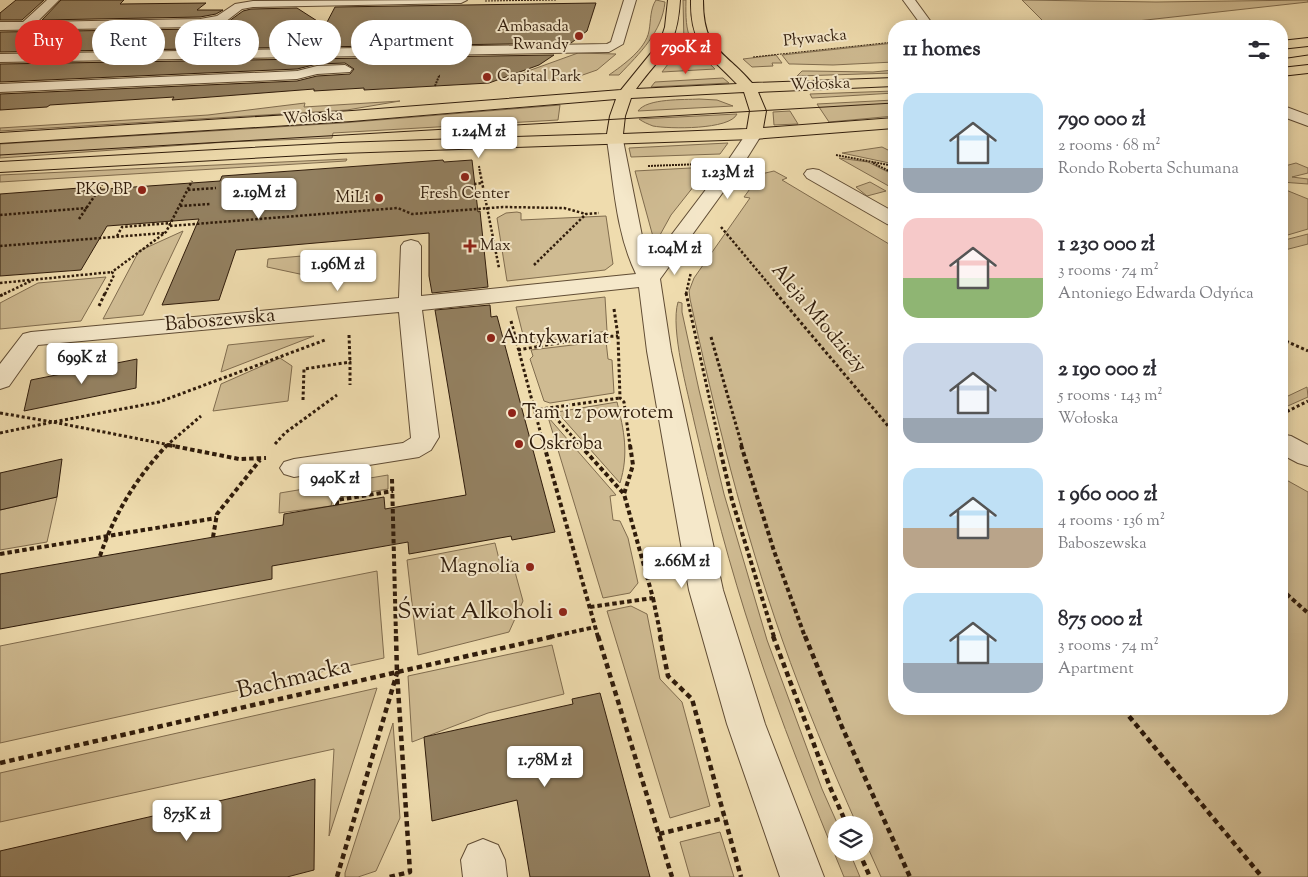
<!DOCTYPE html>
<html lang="en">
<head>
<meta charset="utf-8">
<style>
	:root { --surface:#fff; --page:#f2f2f3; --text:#2b2b33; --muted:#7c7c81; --accent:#d93025 }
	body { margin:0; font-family:"Sorts Mill Goudy",serif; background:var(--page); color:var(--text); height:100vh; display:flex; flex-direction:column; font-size:19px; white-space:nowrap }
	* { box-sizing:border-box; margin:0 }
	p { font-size:16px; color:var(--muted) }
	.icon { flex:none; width:28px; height:28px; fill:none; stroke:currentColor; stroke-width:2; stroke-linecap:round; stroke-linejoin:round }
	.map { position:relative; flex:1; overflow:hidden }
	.drawer { position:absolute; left:888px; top:20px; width:400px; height:695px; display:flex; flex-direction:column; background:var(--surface); border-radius:20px; box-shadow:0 2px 12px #0003 }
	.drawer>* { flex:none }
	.hud { position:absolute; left:15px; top:20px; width:475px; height:45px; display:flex; gap:10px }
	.fabs { position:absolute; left:828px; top:816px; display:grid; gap:10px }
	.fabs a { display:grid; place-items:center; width:45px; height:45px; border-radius:50%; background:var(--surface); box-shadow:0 2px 12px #0003; font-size:25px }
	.price { position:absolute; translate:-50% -42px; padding:0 11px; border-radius:5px; background:#fff; color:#222; font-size:16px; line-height:32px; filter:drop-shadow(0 1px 2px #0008) }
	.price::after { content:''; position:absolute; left:50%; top:30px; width:15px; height:11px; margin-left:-8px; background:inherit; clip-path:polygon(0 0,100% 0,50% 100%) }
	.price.active { background:var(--accent); color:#fff }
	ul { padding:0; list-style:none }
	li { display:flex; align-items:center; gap:15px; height:125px; padding:0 15px }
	li span { display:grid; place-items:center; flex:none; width:140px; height:100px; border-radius:15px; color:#555 }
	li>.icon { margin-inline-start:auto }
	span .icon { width:60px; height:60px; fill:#fffc; stroke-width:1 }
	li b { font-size:21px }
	h2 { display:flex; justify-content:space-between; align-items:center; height:60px; padding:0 15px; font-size:21px }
	.tag { padding:0 18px; border-radius:22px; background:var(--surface); box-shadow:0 2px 12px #0003; font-size:18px; line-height:45px }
	.tag.active { background:var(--accent); color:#fff }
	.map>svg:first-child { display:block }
</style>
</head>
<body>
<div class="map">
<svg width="1308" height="877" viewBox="0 0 1308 877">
	<rect width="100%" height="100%" fill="#efdcae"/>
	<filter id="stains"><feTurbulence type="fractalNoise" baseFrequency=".004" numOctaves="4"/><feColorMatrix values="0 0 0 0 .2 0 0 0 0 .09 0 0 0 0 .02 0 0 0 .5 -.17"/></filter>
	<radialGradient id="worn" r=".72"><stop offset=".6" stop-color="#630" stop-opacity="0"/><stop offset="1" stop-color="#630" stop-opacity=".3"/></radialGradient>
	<g fill="#cfbb92" stroke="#806c4e">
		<path d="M656,0L665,2C662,32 640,53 619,75H609C623,65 646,49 649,31C651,20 650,9 656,0Z"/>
		<path d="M683,0H686C685,36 689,44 715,69L662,72L684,43Z"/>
		<polygon points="1022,0 1156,2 1308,0 1308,2 1092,26 1048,26"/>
		<polygon points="894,43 894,62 833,65 793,64 789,64 782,55"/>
		<polygon points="578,53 616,54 597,70 574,78 534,82 517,75"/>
		<polygon points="776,55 782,63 772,63 773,66 752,67 743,59"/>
		<polygon points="894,70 894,73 797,76 802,71 809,71 873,72"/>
		<polygon points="723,78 729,83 651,87 655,82"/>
		<polygon points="894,91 894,93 812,98 810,94"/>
		<path d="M699,99L717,100L733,106L638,111C647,98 684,100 699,99Z"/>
		<polygon points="894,100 894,116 829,122 817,104"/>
		<polygon points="400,101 347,110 0,131 0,128 208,115 305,103 304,107"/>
		<polygon points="560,105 558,120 333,133 332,138 227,142 0,158 0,144 342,123"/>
		<polygon points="790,111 798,124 774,125 773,112"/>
		<path d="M737,114C730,130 669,129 653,126C648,124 643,122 639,119Z"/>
		<polygon points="728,143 720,154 631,157 629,148"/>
		<polygon points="882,147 894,153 894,164 842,153"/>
		<polygon points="839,158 868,162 894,175 894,189"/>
		<polygon points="347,159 346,161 0,182 0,175"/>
		<polygon points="1296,163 1308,168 1308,173 1292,177 1308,179 1308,184 1281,182 1281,167"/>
		<polygon points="709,167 671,215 655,244 635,171"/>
		<path d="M774,171L787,178L782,180L894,247V709H1281V477L1308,492V877H881L864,839V825H857C830,764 804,702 782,639C743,528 715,413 690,299L689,291L694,278L750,198L744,197L761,174Z"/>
		<polygon points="870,182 886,191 867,196 856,187"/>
		<polygon points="1281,188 1308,199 1308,229 1281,237"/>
		<polygon points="517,212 521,213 521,220 606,216 613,264 605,270 507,281 497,218 506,213"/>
		<polygon points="183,231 143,315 103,319 139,251"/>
		<polygon points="1308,234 1308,244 1281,251 1281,241"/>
		<polygon points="358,251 355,270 309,276 267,267 268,259"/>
		<polygon points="106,277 81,321 0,329 0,303 38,283"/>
		<polygon points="605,297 607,331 529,344 525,343 516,307"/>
		<path d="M678,302L682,303V312L699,390L724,494L767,640L822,789L838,825L836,852L850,853L860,877H844C812,799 780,720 754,640C730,568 711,495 694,421C688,393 670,329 678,302Z"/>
		<polygon points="314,336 221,372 228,345"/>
		<polygon points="606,341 608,359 612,360 614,393 550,403 544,401 530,359 533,356 531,350"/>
		<polygon points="280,358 292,366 288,401 213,411 221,384"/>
		<polygon points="1307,387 1308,397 1281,409 1281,395 1283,394 1288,396"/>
		<path d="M617,402C624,430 629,454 620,483L557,412Z"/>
		<polygon points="548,417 616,495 610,496 613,520 620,521 628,538 638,583 630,593 603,598"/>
		<polygon points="388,475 388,489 333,498 331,506 279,513 280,493"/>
		<polygon points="57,497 47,542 0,550 0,510"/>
		<polygon points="495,543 500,563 512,561 523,601 509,632 418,655 407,560"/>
		<polygon points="377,571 384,658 0,743 0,646"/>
		<polygon points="631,606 647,614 660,679 682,702 710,806 670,818 607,611"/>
		<polygon points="552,645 564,694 488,713 412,742 408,676"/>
		<polygon points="377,688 329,836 334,749 0,822 0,773"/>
		<polygon points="393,723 400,818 376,871 358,877 345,877 345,873"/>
		<polygon points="720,832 734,877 690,877 680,842"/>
	</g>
	<g fill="#938060" stroke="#301c0b">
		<polygon points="16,0 44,0 22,20 0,20 0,13"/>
		<polygon points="61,0 124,0 120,4 206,3 197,10 223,10 216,14 200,17 42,20"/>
		<polygon points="596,3 587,31 571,43 0,52 0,32 200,29 225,24 243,11 251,9 297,8 325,26 335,7"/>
		<polygon points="554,55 539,65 489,83 364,90 364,88 314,91 314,89 172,100 174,97 50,105 47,107 0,110 0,94 297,81 317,76 350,74 354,69 345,63 317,64 297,69 0,82 0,64"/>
		<polygon points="443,160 444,162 472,160 478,212 480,211 488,287 432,293 429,276 429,233 236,250 219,300 162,305 199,219 107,226 81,270 0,276 0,194 80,188 77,191 220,181 222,176"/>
		<polygon points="490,305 491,317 497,316 555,532 512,540 511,536 409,554 408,542 272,566 272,579 0,629 0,574 283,525 284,514 384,497 385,509 466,495 435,310"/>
		<polygon points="137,359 136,388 24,411 31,380"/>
		<polygon points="62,459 57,497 0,510 0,473"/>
		<polygon points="600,693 650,877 530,877 517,800 432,821 424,737 573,704 572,699"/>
		<polygon points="315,779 314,870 287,877 0,877 0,851"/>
	</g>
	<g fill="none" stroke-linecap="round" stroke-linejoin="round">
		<defs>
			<g id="minor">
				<polygon points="47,0 59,0 37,22 200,19 217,16 235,4 253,1 467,0 461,3 253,7 242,9 225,22 200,27 0,30 0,22 23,22"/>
				<polygon points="624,0 636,0 623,44 609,52 0,62 0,54 607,44 611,42"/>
				<polygon points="903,0 915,0 934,26 922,26"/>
				<polygon points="345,65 352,69 350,72 317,74 297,79 0,92 0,84 297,71 317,66"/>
				<polygon points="1281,105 1308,115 1308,126 1281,116"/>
				<path d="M754,129L760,131L762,134L742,166L660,279L671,351L723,590L765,724L824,877H780L727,724L689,590L647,351L639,287L422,310L439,437L431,450L419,457L294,477L284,474L280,468L284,462L294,459L403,443L411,438L399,312L38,345L9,386L0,389V364L23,334L31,332L399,298L401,246L404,242L411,240L418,242L421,246V296L636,274C616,233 614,185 607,140L609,137H621L623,140L642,236L651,262L729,159L748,131Z"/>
				<polygon points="813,169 819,170 894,212 894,226 887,224 807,178 804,174 807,170"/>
				<polygon points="1281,434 1291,436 1308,445 1308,466 1298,463 1281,454"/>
				<polygon points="483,839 498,845 505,860 507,877 463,877 461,860 468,845"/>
			</g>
			<g id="major">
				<path d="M668,0H680C677,50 663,52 636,89L737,84C708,54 690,46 691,0H703C703,51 723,49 752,83L894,78V86L758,92L766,111L763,128L894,118V128L754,139L341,153L0,172V162L341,143L607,134L610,116L616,99L352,121L0,143V133L352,111L621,90L660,42L665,27ZM744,92L750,111L747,129L623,134L625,116L631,98Z"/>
				<polygon points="1308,38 1308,46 1281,49 1281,41"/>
				<polygon points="1308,65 1308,73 1281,76 1281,68"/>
			</g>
		</defs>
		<use href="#minor" stroke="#604c34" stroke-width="2"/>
		<use href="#major" stroke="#301c0b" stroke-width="2"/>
		<g stroke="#301c0b" stroke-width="1" stroke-dasharray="2 1" stroke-linecap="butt">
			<polyline points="485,1 556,0"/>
			<polyline points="753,57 894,42"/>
			<polyline points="439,77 440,74"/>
		</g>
		<g stroke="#301c0b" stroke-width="2" stroke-dasharray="2 1" stroke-linecap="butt">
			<polyline points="435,86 439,76"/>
			<polyline points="836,155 894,166"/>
			<polyline points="873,163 893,173"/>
			<polyline points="479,166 480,173"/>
			<polyline points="648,166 702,164"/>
		</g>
		<g stroke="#301c0b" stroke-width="2.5" stroke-dasharray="2.5 2" stroke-linecap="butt">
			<polyline points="480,172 499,268"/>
			<polyline points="890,172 894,174"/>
			<polyline points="474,184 482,183"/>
			<polyline points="188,190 216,188"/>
			<polyline points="180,206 210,204"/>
			<polyline points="0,215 87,208"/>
			<polyline points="79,219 102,185"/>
			<polyline points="170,226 398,208 412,214 503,207 564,208 586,214"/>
			<polyline points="721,227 777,294"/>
			<polyline points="117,236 122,227 171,223"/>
			<polyline points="0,246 164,233"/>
			<polyline points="534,265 586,214 599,213"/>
			<polyline points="0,283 112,272"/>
			<polyline points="4,294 31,281"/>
			<polyline points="105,294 114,275 112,272 166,232 192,181"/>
			<polyline points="686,294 691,272"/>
		</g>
		<g stroke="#301c0b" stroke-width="3" stroke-dasharray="3 2.5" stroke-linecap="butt">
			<polyline points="686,293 720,446"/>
			<polyline points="776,293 894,433"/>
			<polyline points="0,296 6,293"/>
			<polyline points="99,306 105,293"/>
			<polyline points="614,309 618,336 620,398 624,402 630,446"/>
			<polyline points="511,321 544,446"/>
			<polyline points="349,335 350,362"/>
			<polyline points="711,337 742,446"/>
			<polyline points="1281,339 1308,351"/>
			<polyline points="518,350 593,337 618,336"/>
			<polyline points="303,400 304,369 350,362 350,385"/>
			<polyline points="534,410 555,417 581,446"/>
			<polyline points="534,410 620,398"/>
			<polyline points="0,413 53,422 159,402 325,340"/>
			<polyline points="1282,414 1308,401"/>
			<polyline points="0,433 53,422 175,446"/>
			<polyline points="275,444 285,433 337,395"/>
			<polyline points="166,446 201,416"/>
		</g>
		<g stroke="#301c0b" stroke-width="4" stroke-dasharray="4.5 3" stroke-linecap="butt">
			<polyline points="168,445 239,459 266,458"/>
			<polyline points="544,445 598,637"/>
			<polyline points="580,445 624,494"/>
			<polyline points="719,445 732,500 774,637"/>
			<polyline points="741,445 774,551 805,637"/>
			<polyline points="392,479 396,637"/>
			<polyline points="337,505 337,500 393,491"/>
			<polyline points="213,537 217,514 260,460"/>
			<polyline points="0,554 216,518"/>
			<path d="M100,556C114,514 137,477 167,445"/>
			<polyline points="1281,589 1308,613"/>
			<polyline points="653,598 661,637"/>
			<polyline points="590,607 653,598 624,494 633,465 630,445"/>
			<polyline points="550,637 595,627"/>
		</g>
		<g stroke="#301c0b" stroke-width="4.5" stroke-dasharray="5.5 4" stroke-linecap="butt">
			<polyline points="396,636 397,673"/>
			<polyline points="598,636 672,877"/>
			<polyline points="660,636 668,676 692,699 741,877"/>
			<polyline points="773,636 830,787 847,825"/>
			<polyline points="805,636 842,727 910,877"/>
			<polyline points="1123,709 1262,877"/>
			<polyline points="0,763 555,636"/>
			<polyline points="659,834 724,818"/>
			<polyline points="859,852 870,877"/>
			<polyline points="337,877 397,673 410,872 389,877"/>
		</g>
		<use href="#minor" fill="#f5e8ca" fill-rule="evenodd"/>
		<use href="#major" fill="#efdcae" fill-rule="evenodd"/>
		<g stroke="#301c0b" stroke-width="1">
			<polyline points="1281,59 1308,55"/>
			<polyline points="0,155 894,103"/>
		</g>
	</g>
	<g fill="#8f2418" stroke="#f5e8ca" stroke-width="2">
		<circle cx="579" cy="36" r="5"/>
		<circle cx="487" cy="77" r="5"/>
		<circle cx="465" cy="177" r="5"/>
		<circle cx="142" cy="190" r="5"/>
		<circle cx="379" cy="198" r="5"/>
		<path d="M467.5 238.5h5v5h5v5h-5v5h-5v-5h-5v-5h5z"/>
		<circle cx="491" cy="338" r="5"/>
		<circle cx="512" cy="413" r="5"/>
		<circle cx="519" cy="444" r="5"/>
		<circle cx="530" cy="567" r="5"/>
		<circle cx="563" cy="612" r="5"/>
	</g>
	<g text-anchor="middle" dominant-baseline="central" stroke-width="4" stroke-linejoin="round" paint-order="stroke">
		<g font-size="16" fill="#301c0b" stroke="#f5e8ca" text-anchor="end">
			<text x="569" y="27">Ambasada<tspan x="569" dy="18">Rwandy</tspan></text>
			<text x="497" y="77" text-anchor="start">Capital Park</text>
			<text x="132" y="190">PKO BP</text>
			<text x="465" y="194" text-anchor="middle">Fresh Center</text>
			<text x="369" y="198">MiLi</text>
			<text x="480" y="246" text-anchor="start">Max</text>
		</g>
		<g font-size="16" fill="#301c0b" stroke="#f5e8ca">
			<text transform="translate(815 39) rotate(-6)">Pływacka</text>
			<text transform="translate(820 85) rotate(-2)">Wołoska</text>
			<text transform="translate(313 118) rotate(-4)">Wołoska</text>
		</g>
		<g font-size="20" fill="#301c0b" stroke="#f5e8ca">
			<text transform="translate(818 319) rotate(50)">Aleja Młodzieży</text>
			<text transform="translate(220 321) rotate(-5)">Baboszewska</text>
		</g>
		<g font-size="20" fill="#301c0b" stroke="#f5e8ca" text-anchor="start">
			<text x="501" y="338">Antykwariat</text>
			<text x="522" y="413">Tam i z powrotem</text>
			<text x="529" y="444">Oskroba</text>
			<text x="520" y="567" text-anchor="end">Magnolia</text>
		</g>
		<g font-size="24" fill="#301c0b" stroke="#f5e8ca" text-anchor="end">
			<text x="553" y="612">Świat Alkoholi</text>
		</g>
		<g font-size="24" fill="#301c0b" stroke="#f5e8ca">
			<text transform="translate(294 679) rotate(-13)">Bachmacka</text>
		</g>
	</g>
	<rect width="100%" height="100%" filter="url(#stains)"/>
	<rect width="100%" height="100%" fill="url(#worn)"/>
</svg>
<div class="fabs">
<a><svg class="icon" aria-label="layers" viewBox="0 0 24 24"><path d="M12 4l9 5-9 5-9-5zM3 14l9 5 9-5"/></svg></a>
</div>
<b class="price active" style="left:686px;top:75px">790K zł</b>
<b class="price" style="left:479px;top:159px">1.24M zł</b>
<b class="price" style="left:728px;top:200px">1.23M zł</b>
<b class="price" style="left:259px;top:220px">2.19M zł</b>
<b class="price" style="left:675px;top:276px">1.04M zł</b>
<b class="price" style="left:338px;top:292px">1.96M zł</b>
<b class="price" style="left:82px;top:385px">699K zł</b>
<b class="price" style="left:335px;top:506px">940K zł</b>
<b class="price" style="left:682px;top:589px">2.66M zł</b>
<b class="price" style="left:545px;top:788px">1.78M zł</b>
<b class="price" style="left:187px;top:842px">875K zł</b>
<div class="hud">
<a class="tag active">Buy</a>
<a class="tag">Rent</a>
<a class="tag">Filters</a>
<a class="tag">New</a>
<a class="tag">Apartment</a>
</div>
<section class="drawer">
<h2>11 homes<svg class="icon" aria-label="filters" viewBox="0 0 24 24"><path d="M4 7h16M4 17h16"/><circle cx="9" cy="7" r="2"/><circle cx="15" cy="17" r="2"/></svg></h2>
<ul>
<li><span style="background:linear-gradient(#bfe0f5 75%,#9aa5b1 0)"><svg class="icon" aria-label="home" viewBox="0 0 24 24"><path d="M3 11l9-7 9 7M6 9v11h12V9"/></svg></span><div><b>790 000 zł</b><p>2 rooms · 68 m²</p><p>Rondo Roberta Schumana</p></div></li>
<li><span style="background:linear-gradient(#f6c9c9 60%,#8fb573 0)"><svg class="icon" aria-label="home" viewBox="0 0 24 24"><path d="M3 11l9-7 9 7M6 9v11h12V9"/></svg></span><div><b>1 230 000 zł</b><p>3 rooms · 74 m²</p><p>Antoniego Edwarda Odyńca</p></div></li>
<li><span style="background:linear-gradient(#c9d6e8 75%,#9aa5b1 0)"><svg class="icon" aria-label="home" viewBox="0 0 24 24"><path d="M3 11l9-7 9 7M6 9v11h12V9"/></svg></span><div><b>2 190 000 zł</b><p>5 rooms · 143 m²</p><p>Wołoska</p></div></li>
<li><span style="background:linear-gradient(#bfe0f5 60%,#b9a48a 0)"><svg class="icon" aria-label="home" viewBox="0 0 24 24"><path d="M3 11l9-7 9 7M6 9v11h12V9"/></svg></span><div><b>1 960 000 zł</b><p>4 rooms · 136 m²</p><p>Baboszewska</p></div></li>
<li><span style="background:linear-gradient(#bfe0f5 70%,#9aa5b1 0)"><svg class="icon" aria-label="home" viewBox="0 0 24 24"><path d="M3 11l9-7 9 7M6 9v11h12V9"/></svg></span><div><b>875 000 zł</b><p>3 rooms · 74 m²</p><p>Apartment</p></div></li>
</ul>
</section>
</div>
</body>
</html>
